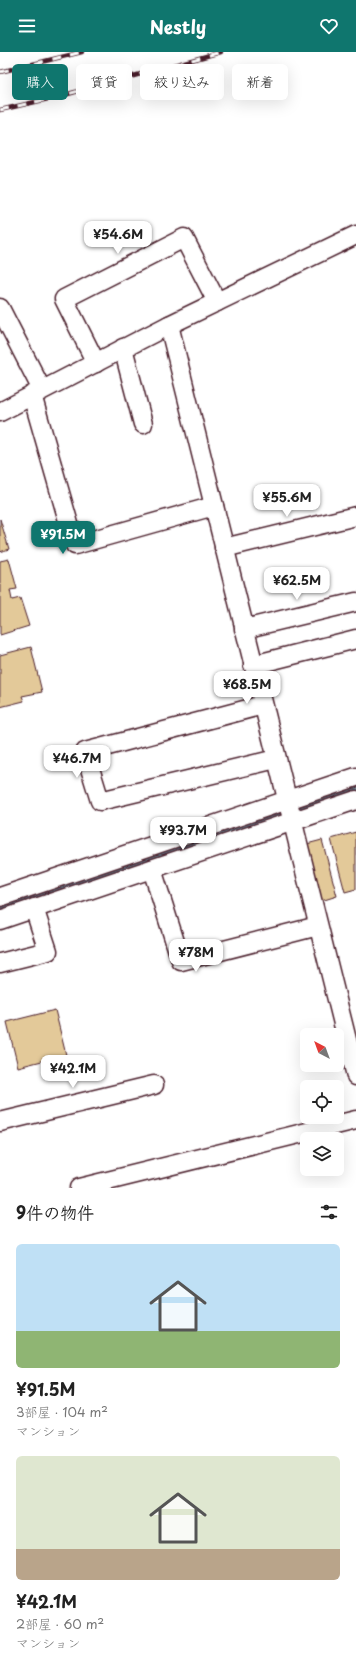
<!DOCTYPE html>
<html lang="ja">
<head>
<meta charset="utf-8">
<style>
	:root { --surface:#fff; --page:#f6f6f6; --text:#222; --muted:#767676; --accent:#0f766e }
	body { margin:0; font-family:"Playpen Sans","Klee One",sans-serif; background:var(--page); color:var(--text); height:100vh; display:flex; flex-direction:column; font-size:15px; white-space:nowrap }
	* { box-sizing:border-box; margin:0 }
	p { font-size:13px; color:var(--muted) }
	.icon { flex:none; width:22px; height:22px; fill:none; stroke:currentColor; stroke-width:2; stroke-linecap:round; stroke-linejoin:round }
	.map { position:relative; height:1136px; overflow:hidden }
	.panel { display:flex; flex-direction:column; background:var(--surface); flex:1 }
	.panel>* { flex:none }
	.top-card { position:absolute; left:12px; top:12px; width:332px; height:36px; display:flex; gap:8px }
	.needle { width:26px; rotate:319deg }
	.controls { position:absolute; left:300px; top:976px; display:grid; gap:8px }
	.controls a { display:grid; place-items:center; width:44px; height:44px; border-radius:6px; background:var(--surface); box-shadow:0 4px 16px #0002; font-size:20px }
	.price { position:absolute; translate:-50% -34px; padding:0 9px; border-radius:8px; background:#fff; color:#222; font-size:13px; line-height:26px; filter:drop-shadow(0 1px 2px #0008) }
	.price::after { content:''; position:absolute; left:50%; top:24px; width:12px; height:9px; margin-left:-6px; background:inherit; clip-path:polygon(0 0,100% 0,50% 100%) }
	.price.active { background:var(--accent); color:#fff }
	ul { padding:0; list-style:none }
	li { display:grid; align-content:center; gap:8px; height:212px; padding:0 16px }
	li span { display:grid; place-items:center; height:124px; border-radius:6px; color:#555 }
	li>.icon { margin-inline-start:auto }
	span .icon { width:72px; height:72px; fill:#fffc; stroke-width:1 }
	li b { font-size:17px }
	h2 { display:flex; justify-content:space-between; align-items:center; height:48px; padding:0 16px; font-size:17px }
	.tag { padding:0 14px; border-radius:6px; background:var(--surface); box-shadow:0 4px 16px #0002; font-size:14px; line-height:36px }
	.tag.active { background:var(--accent); color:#fff }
	header { display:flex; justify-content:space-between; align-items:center; height:52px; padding:0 16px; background:var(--accent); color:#fff; font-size:18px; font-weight:700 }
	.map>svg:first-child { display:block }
</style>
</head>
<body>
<header><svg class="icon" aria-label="menu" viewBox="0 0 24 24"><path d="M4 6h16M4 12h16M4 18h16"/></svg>Nestly<svg class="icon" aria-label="heart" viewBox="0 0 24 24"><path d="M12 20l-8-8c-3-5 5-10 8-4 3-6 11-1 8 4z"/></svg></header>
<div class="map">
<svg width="356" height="1136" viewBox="0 0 356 1136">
	<rect width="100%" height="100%" fill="#fff"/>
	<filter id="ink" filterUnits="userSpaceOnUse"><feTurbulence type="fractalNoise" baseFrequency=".025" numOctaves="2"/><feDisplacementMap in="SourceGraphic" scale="8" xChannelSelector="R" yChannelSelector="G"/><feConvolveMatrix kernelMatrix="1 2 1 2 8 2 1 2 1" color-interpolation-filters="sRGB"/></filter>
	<g filter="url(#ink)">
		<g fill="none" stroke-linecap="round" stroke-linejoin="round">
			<g stroke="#658391" stroke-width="5">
				<polyline points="299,757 356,737"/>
				<polyline points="0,858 279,763"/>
			</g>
		</g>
		<g fill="#e3c999" stroke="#4a1f2b">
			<polygon points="0,467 9,497 0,500"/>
			<polygon points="9,507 17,537 10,538 12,548 20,546 29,574 0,583 0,509"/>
			<polygon points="31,595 42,640 22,644 24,649 0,655 0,603"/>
			<polygon points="356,780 356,837 345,840 331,787"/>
			<polygon points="322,788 337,844 318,850 303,793"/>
			<polygon points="55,958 66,1003 18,1015 7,970"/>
		</g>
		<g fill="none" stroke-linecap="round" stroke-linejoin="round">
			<defs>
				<g id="minor">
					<polyline points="0,256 42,338"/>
					<polyline points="169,273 356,1024"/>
					<polyline points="123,296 143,372"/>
					<polyline points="96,311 64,247 184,186 217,250"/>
					<polyline points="32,343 75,493 214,454"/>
					<polyline points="0,360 169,273 356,183"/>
					<polyline points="224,496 356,464"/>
					<polyline points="244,577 356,550"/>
					<polyline points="253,613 356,587"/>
					<polyline points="263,653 85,700 100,749 276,707"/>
					<polyline points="152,817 181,909 318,874"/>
					<polyline points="0,845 356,725"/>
					<polyline points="0,868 356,748"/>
					<polyline points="0,911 48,899 34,856"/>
					<polyline points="0,1070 154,1033"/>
					<polyline points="79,1136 356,1068"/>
				</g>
			</defs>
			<use href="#minor" stroke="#4a1f2b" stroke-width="21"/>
			<use href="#minor" stroke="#fff" stroke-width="18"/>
			<defs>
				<g id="rail">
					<polyline points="0,20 82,0"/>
					<polyline points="0,58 57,45 221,0"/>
				</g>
			</defs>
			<use href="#rail" stroke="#4a1f2b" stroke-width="4.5"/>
			<use href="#rail" stroke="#fff" stroke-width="3" stroke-dasharray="9" stroke-linecap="butt"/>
		</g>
	</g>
</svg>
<div class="controls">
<a><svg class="needle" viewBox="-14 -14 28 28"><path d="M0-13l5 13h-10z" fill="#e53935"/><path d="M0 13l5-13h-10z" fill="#767676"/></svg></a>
<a><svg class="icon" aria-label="locate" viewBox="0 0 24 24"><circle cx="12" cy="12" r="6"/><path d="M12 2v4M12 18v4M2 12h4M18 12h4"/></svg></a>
<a><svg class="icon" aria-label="layers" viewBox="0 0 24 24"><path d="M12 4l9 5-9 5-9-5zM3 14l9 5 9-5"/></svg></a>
</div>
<b class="price" style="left:118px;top:203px">¥54.6M</b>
<b class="price" style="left:287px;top:466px">¥55.6M</b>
<b class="price active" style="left:63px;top:503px">¥91.5M</b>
<b class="price" style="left:297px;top:549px">¥62.5M</b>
<b class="price" style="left:247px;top:653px">¥68.5M</b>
<b class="price" style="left:77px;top:727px">¥46.7M</b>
<b class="price" style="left:183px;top:799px">¥93.7M</b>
<b class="price" style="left:196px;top:921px">¥78M</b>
<b class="price" style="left:73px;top:1037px">¥42.1M</b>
<div class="top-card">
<a class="tag active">購入</a>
<a class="tag">賃貸</a>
<a class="tag">絞り込み</a>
<a class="tag">新着</a>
</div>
</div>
<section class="panel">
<h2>9件の物件<svg class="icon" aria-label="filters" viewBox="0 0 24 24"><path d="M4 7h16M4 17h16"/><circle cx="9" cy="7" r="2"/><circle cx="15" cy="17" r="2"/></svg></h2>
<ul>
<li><span style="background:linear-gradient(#bfe0f5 70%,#8fb573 0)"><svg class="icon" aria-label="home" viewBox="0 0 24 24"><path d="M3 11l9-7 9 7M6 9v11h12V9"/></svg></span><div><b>¥91.5M</b><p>3部屋 · 104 m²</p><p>マンション</p></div></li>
<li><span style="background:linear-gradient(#dfe7d0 75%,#b9a48a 0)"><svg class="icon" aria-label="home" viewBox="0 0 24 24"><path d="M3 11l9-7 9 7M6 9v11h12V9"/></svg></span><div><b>¥42.1M</b><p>2部屋 · 60 m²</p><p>マンション</p></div></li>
</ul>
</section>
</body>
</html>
